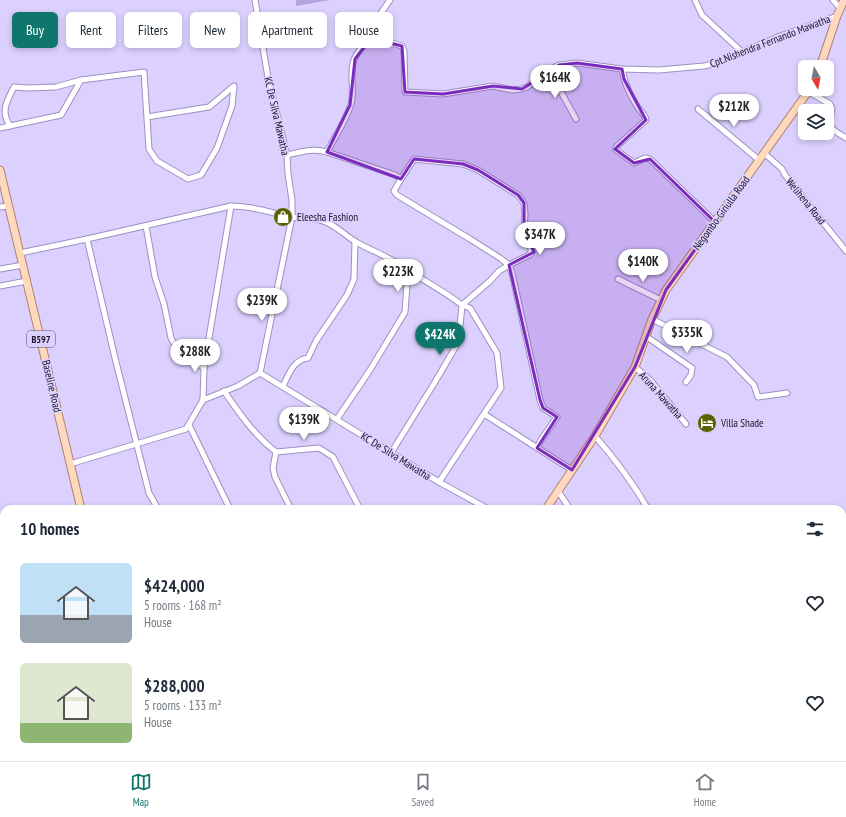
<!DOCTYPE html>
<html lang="en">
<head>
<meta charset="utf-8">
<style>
	:root { --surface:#fff; --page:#f6f6f7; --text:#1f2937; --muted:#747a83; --line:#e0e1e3; --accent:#0f766e }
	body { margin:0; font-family:"PT Sans Narrow",sans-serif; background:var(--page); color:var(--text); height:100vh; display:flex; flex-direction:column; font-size:15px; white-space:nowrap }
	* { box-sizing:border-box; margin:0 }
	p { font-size:13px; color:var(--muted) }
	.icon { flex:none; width:22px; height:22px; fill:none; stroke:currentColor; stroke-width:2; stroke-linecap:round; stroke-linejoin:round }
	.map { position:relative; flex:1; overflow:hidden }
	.drawer { position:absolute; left:0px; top:505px; width:846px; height:256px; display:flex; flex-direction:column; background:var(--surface); border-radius:12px 12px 0 0; box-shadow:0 2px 6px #0003 }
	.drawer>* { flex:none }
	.banner { position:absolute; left:12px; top:12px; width:400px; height:36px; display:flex; gap:8px }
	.needle { width:26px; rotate:170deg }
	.controls { position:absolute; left:798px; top:60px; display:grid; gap:8px }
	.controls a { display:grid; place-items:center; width:36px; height:36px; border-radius:6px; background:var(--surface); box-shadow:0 2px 6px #0003; font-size:20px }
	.price { position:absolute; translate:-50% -34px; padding:0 9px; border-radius:14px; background:#fff; color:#222; font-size:13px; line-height:26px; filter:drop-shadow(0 1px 2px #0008) }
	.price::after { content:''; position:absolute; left:50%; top:24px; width:12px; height:9px; margin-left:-6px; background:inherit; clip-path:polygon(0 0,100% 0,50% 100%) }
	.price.selected { background:var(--accent); color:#fff }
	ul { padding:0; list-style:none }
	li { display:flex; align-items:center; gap:12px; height:100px; padding:0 20px }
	li span { display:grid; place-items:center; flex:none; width:112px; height:80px; border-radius:6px; color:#555 }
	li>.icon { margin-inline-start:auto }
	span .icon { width:48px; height:48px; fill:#fffc; stroke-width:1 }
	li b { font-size:17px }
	h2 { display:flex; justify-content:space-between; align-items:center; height:48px; padding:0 20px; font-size:17px }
	.tag { padding:0 14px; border-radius:6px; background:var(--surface); box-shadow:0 2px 6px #0003; font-size:14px; line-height:36px }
	.tag.selected { background:var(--accent); color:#fff }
	.menu { display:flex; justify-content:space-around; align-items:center; height:56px; border-top:1px solid var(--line); background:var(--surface); font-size:11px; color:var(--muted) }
	.menu a { display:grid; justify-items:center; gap:2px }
	.menu .selected { color:var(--accent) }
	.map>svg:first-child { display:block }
</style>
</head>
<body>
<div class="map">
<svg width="846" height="761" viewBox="0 0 846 761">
	<rect width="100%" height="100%" fill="#dbd0fe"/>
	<polygon fill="#b2a3db" points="296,0 330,0 296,6"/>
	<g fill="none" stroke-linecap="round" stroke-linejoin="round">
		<defs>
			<g id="minor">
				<polyline points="255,0 268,78 287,155 288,174 292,200 292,217 260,373 439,482 488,509"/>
				<polyline points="695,0 702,15 741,51"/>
				<polyline points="833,0 840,8"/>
				<polyline points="371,38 376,20 390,0"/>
				<path d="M622,69C624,82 630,95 637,106C640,111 645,114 646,120L616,147V150L634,163L645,158L650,159L715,222"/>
				<polyline points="549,70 576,119"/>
				<path d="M809,92L830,104L832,108C828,129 828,127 846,138"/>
				<polyline points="698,109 759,160"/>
				<path d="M10,126C0,111 7,101 14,87L27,88L56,87L81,80"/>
				<polyline points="0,128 61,115 81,80 144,72 149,149 157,161 188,179 201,175 217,148 232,106 234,86 209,107 147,117"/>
				<polyline points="327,152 395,175 401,179 394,191 397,195 470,239 500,258 509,265 499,271 490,281 462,305"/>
				<polyline points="764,153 782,169 785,175 846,251"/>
				<path d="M287,155C301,152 313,148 327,152C335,136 346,121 351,104C355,90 349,74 354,60C356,54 366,43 371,38H375L402,46L404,51L405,92L443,94L493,86L512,90L522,89L527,87L549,70L559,65L577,63L622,69L659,70L704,66L717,63L780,36L837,16"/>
				<polyline points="401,179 414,159 463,164 478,170 518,195 524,203 525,214 524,232 526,240 531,248 531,254 509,265 512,273 540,400 543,408 557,417 541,440 537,448"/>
				<polyline points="0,207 9,206"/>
				<path d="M146,226L155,277L164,304L171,338C177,351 193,360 204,368"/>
				<polyline points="87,239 115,358 149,493 158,509"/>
				<path d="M20,253L87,239L231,206C254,206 271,213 292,217C301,219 311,218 320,220C334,223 344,235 356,242C374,252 392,258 408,270L405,312L370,370L337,419"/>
				<polyline points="0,269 23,265"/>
				<polyline points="618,279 661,300"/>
				<polyline points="0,286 27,281"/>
				<polyline points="652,319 727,357 754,385 758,397 787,393"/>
				<polyline points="647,337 692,368 691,375 686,382"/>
				<polyline points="635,367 651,381 686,424"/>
				<path d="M283,386C289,374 293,360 308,358L316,341L347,295L354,279L355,241"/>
				<path d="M224,391C239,413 255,436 276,452L319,448L333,457L360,509"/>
				<polyline points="203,400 238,386 260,373"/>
				<polyline points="484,414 572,470"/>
				<polyline points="189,425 230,509"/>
				<path d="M595,436C615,459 633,483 648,509"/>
				<polyline points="276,452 273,468 275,477 291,509"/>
				<path d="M391,453L435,382L456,346L460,326L462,305C444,291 426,282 408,270"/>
				<polyline points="70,464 186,429 203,400 204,368 231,206"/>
				<polyline points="439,482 501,388 497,353 470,308 462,305"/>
				<polyline points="558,491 570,509"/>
				<polyline points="265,757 274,761"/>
				<polyline points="509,757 513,761"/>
			</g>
			<g id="major">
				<polyline points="820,67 837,16 844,0"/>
				<polyline points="0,170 81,509"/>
				<polyline points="546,509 595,436 635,367 652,319 666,290 810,89"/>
				<polyline points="120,761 123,757"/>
			</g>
		</defs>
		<use href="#minor" stroke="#9e8fc6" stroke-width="7"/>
		<use href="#major" stroke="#ae836d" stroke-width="9"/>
		<use href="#minor" stroke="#fff" stroke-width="5"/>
		<use href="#major" stroke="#fed9be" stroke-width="7"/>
	</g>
	<path fill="#7b2cbf" fill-opacity="0.2" stroke="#7b2cbf" stroke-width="3" stroke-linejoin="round" d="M371,38L402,46L405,92L443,94L493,86L522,89L559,65L577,63L622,69L624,79L646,120L615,149L634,163L650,159L715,222L666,290L635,367L572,470L537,448L557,417L543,408L540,400L509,265L534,252L524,232V203L518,195L478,170L463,164L414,159L401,179L327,152L350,105L355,59Z"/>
	<defs>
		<symbol id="shop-disc" viewBox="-11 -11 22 22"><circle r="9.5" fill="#586200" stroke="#dbd0fe"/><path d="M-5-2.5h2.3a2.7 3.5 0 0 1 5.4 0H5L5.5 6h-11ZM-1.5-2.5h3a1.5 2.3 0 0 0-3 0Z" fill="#fff"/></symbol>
		<symbol id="hotel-disc" viewBox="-11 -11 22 22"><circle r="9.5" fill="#586200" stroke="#dbd0fe"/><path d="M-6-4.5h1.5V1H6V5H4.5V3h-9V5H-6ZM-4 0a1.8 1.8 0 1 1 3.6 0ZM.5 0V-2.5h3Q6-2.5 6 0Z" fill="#fff"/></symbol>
	</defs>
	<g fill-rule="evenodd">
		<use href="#shop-disc" x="272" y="206" width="22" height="22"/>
		<use href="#hotel-disc" x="696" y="412" width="22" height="22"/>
	</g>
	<g text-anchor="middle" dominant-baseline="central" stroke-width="3.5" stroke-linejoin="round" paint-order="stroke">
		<rect fill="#dbd0fe" stroke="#534c68" stroke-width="1" x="27" y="331" width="28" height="16" rx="3"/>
		<g font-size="10" font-weight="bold" fill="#191327">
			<text x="41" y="339">B597</text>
		</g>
		<g font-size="11" fill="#191327" stroke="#dbd0fe">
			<text transform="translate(770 41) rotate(-21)">Cpt.Nishendra Fernando Mawatha</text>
			<text transform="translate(277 116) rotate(77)">KC De Silva Mawatha</text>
			<text transform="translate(806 201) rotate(51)">Welihena Road</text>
			<text transform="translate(721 213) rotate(-54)">Negombo-Giriulla Road</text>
			<text transform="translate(52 386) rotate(77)">Baseline Road</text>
			<text transform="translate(661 395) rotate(48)">Aruna Mawatha</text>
			<text transform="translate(396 456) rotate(32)">KC De Silva Mawatha</text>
		</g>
		<g font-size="11" fill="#191327" stroke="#dbd0fe" text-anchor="start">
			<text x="297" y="217">Eleesha Fashion</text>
			<text x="721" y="423">Villa Shade</text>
		</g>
	</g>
</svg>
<div class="controls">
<a><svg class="needle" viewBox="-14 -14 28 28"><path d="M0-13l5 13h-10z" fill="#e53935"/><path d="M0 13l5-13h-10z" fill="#747a83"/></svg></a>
<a><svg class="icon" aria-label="layers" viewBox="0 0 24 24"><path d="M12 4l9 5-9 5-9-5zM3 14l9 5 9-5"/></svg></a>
</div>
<b class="price" style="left:555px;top:99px">$164K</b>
<b class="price" style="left:734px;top:128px">$212K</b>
<b class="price" style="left:540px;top:256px">$347K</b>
<b class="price" style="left:643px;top:283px">$140K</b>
<b class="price" style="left:398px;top:293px">$223K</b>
<b class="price" style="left:262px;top:322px">$239K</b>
<b class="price" style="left:687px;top:354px">$335K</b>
<b class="price selected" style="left:440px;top:356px">$424K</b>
<b class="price" style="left:195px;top:373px">$288K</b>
<b class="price" style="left:304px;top:441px">$139K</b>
<div class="banner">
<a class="tag selected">Buy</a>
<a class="tag">Rent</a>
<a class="tag">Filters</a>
<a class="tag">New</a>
<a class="tag">Apartment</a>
<a class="tag">House</a>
</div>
<section class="drawer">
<h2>10 homes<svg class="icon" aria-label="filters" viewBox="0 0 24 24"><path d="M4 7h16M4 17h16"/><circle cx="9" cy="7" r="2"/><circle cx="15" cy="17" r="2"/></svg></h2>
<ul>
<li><span style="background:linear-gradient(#bfe0f5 65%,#9aa5b1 0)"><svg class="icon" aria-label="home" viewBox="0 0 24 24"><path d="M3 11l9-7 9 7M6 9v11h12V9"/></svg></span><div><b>$424,000</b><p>5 rooms · 168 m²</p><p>House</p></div><svg class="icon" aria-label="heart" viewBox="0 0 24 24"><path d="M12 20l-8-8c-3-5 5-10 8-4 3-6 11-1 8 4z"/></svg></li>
<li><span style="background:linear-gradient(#dfe7d0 75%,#8fb573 0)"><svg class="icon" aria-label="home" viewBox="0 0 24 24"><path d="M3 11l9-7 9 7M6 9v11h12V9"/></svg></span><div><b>$288,000</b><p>5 rooms · 133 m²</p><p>House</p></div><svg class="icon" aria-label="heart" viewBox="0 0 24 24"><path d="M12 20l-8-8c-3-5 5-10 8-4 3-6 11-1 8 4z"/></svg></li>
</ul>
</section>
</div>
<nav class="menu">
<a class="selected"><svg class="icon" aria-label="map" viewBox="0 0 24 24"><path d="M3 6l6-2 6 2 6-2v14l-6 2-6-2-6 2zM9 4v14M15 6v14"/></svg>Map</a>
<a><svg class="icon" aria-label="saved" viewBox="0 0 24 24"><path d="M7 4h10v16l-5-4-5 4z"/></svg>Saved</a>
<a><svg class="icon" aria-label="home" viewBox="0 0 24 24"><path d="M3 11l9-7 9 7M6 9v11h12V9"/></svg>Home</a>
</nav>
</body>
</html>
